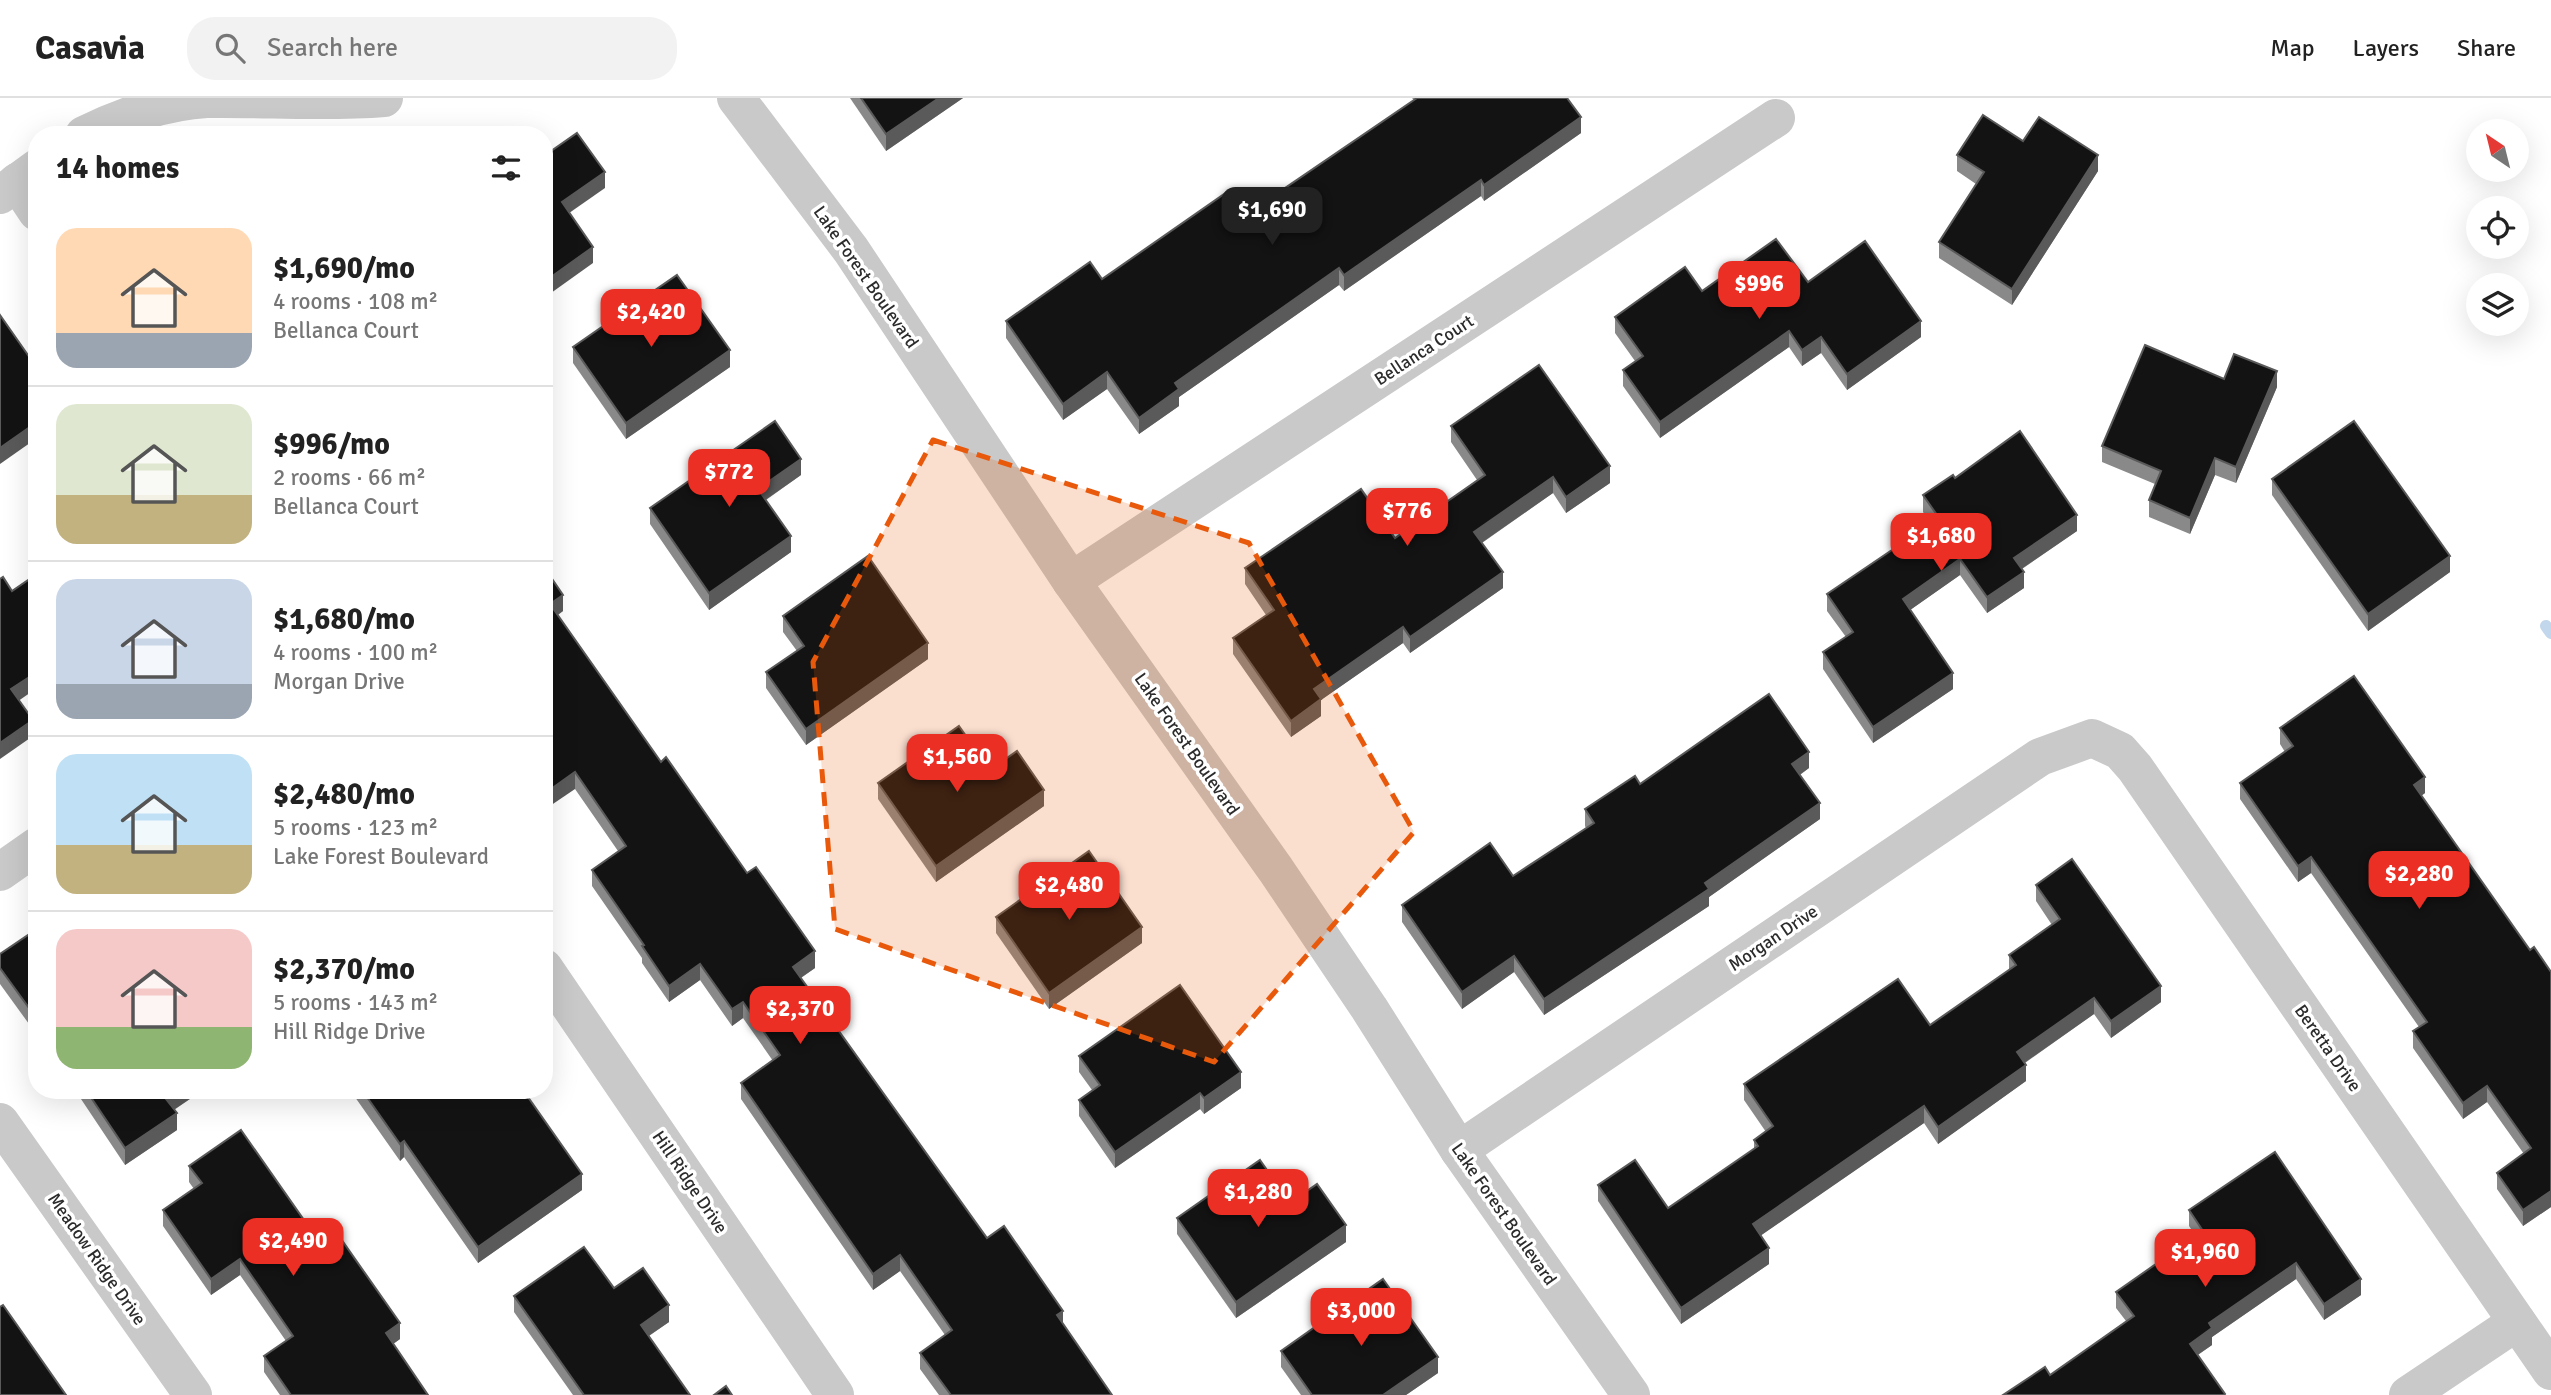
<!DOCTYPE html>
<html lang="en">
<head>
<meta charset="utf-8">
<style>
	:root { --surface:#fff; --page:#f2f2f2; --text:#222; --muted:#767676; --line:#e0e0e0; --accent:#ec2f24 }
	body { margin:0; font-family:Signika,sans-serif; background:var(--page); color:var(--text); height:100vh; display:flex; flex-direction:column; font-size:26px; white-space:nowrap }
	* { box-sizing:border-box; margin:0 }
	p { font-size:23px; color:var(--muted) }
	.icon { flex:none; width:38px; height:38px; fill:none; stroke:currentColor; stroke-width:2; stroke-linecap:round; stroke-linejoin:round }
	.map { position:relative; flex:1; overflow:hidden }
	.drawer { position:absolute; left:28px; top:28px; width:525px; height:973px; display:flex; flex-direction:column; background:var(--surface); border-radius:28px; box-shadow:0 7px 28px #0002 }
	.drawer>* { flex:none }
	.needle { width:46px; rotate:325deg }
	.controls { position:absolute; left:2466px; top:21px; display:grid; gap:14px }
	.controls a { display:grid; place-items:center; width:63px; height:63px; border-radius:50%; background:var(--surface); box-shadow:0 7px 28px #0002; font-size:35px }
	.price { position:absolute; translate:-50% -60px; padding:0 16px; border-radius:14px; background:var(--accent); color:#fff; font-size:23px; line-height:46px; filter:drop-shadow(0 2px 4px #0008) }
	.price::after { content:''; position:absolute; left:50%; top:42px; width:21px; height:16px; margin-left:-10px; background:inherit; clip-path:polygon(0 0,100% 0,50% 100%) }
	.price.on { background:#222; color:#fff }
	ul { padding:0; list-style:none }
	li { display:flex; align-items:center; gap:21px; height:175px; padding:0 28px }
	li+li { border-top:2px solid var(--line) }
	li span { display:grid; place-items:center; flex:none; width:196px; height:140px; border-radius:21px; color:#555 }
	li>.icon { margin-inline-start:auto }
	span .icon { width:84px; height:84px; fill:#fffc; stroke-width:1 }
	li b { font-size:30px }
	h2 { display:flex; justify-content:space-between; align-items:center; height:84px; padding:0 28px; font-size:30px }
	header { display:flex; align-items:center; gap:42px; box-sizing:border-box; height:98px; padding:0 35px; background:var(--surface); border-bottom:2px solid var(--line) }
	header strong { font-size:33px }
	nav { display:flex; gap:38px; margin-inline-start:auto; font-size:24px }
	.search { width:490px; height:63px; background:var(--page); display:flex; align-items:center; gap:18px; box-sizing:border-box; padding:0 24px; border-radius:28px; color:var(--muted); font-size:26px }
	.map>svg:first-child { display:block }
</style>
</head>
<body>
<header>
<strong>Casavia</strong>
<div class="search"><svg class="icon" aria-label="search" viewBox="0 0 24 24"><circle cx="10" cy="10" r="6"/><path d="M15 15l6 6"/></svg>Search here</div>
<nav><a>Map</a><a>Layers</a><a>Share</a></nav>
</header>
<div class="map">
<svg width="2551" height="1297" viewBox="0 0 2551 1297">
	<rect width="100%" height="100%" fill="#fff"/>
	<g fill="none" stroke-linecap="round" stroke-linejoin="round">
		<polyline stroke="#c3d7ec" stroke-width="12" points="2546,528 2551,535"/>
		<g stroke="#c9c9c9" stroke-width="38">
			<polyline points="736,0 851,152 1071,483 1276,772 1369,910 1459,1052 1631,1297"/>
			<path d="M84,37C120,19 166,3 207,1C266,0 325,5 384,0"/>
			<polyline points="17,84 37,114"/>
			<polyline points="0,97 37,70"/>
			<polyline points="1071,483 1776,20"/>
			<polyline points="0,774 37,748"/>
			<polyline points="544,870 835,1297"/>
			<polyline points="0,1024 193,1297"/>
			<polyline points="1459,1052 2040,659 2092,640 2120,653 2135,670 2551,1273"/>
			<polyline points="2408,1297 2517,1224"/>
		</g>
	</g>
	<g fill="#898989">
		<polygon points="850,0 963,0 886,53"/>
		<polygon points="1412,0 1567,0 1581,35 1484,103 1481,98 1344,193 1339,187 1179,299 1179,308 1139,336 1107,291 1063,322 1006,240 1006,223 1247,116 1414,2"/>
		<polygon points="2023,43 2098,73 2012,207 1939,160 1939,144 1976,86 1957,73 1957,57"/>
		<polygon points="1808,184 1921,239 1847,292 1821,255 1802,268 1789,249 1660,340 1623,288 1623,272 1635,263 1615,235 1615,219 1702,193"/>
		<polygon points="573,249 730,269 626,341 573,265"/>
		<polygon points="2224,281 2277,289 2236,385 2215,377 2190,436 2149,419 2149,402 2155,386 2102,364 2102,348"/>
		<polygon points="1451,328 1610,385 1566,415 1553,395 1482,445 1503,490 1410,555 1403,545 1321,602 1321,618 1291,639 1233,556 1233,540 1266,517 1245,486 1245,470 1395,440 1477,382 1451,344"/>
		<polygon points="801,377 766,402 791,454 709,512 650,426 650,410"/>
		<polygon points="1955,380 2077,433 2022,471 2024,490 1987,515 1960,477 1910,512 1953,591 1873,645 1823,571 1823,554 1846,539 1827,513 1827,496 1918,434 1918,430 1929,423 1923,414 1923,397"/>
		<polygon points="2272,381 2450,474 2368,533 2272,397"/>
		<polygon points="544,469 563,513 558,517 661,664 747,775 815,870 801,880 987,1140 1063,1226 1112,1297 939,1297 920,1271 920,1255 945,1237 900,1173 873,1192 741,1001 741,985 773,963 743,920 732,928 700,882 669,904 642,865 642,860 592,788 592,772 618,753 575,691"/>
		<polygon points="783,518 928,561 806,647 766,590 766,574 797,553 783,534"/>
		<polygon points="2280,630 2425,695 2421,698 2530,852 2551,874 2551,1109 2523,1128 2497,1091 2497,1075 2524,1056 2487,1004 2463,1021 2413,950 2413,933 2419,929 2311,775 2298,784 2240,701 2240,685 2285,654 2280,646"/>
		<polygon points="1809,670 1800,677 1820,721 1709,799 1709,808 1544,917 1514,874 1462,911 1402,824 1402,807 1513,778 1586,730 1585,728 1585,711 1640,686"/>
		<polygon points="990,672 1044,708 936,784 878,701 878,685"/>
		<polygon points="2036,787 2161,904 2111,940 2094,916 2025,965 2026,983 1938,1046 1924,1025 1761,1137 1769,1166 1681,1226 1598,1103 1598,1087 1668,1110 1754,1051 1754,1042 1766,1034 1744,1002 1744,986 1930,927 2009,872 2009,857 2052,827 2036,803"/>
		<polygon points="996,819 1142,845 1049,911 996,835"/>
		<polygon points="37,831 37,937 0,886 0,856"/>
		<polygon points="1079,958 1241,990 1204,1016 1200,1011 1115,1070 1079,1018 1079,1002 1092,992 1079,974"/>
		<polygon points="75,992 203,992 174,1012 177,1032 125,1067"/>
		<polygon points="350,992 523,992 582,1092 478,1165 404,1059 400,1063"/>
		<polygon points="189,1068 325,1152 400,1241 393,1246 428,1297 280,1297 264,1274 264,1258 286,1243 240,1177 211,1197 163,1128 163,1112 194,1091 189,1084"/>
		<polygon points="1290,1105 1346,1144 1236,1220 1177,1136 1177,1120"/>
		<polygon points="2189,1112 2361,1197 2324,1222 2296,1181 2212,1239 2212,1247 2198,1257 2225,1297 2050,1277 2126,1223 2116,1210 2116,1194 2196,1138 2189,1128"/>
		<polygon points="614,1190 669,1224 649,1238 690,1297 573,1297 514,1214 514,1198"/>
		<polygon points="1281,1253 1438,1275 1406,1297 1301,1297 1281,1269"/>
	</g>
	<g fill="#5a5a5a">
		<polygon points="939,0 963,0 886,53 886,36"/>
		<polygon points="1581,19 1581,35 1484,103 1484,87"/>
		<polygon points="2098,57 2098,73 2012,207 2012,191"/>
		<polygon points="605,74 605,90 562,120 562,104"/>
		<polygon points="1481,82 1481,98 1344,193 1344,177"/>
		<polygon points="593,149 593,165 544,200 544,184"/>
		<polygon points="1339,170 1339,187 1179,299 1179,308 1139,336 1139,320 1175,285"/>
		<polygon points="1921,223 1921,239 1847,292 1847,276"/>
		<polygon points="1789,233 1789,249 1660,340 1660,324"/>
		<polygon points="1821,239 1821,255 1802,268 1802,252"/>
		<polygon points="730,252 730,269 626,341 626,325"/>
		<polygon points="2277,273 2277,289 2236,385 2236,369"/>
		<polygon points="1107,274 1107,291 1063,322 1063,306"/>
		<polygon points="37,324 37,340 0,366 0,350"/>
		<polygon points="2215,360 2215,377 2190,436 2190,420"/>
		<polygon points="801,361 801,377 758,407 758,391"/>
		<polygon points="1610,368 1610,385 1566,415 1566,399"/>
		<polygon points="1553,379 1553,395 1474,450 1474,434"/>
		<polygon points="2077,417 2077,433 2014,476 2014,460"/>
		<polygon points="791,438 791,454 709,512 709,495"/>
		<polygon points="2450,458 2450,474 2368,533 2368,516"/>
		<polygon points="1960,461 1960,477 1903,517 1903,501"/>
		<polygon points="1503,474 1503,490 1410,555 1410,539"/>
		<polygon points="2024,474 2024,490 1987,515 1987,499"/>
		<polygon points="563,497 563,513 550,522 550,506"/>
		<polygon points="1403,529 1403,545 1321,602 1321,618 1291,639 1291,623 1314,591"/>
		<polygon points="928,545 928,561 806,647 806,631"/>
		<polygon points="37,574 37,590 11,608 11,591"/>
		<polygon points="1953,575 1953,591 1873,645 1873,629"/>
		<polygon points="33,622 33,638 0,661 0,645"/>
		<polygon points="1809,654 1809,670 1792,682 1792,666"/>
		<polygon points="575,674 575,691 544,712 544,696"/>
		<polygon points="2425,679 2425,695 2414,703 2414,687"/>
		<polygon points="1044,692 1044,708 936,784 936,768"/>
		<polygon points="1820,705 1820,721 1709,799 1709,808 1544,917 1544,901 1705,785"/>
		<polygon points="2311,759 2311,775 2298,784 2298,768"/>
		<polygon points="1142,829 1142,845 1049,911 1049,895"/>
		<polygon points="815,853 815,870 793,885 793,869"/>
		<polygon points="1514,858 1514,874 1462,911 1462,894"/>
		<polygon points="700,866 700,882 669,904 669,888"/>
		<polygon points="2161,888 2161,904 2111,940 2111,923"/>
		<polygon points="2094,900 2094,916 2017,970 2017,954"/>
		<polygon points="743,904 743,920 732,928 732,911"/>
		<polygon points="2026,967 2026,983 1938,1046 1938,1029"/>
		<polygon points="1241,974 1241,990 1204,1016 1204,1000"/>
		<polygon points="2487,988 2487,1004 2463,1021 2463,1005"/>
		<polygon points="179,992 203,992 166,1017 166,1001"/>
		<polygon points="1200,995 1200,1011 1115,1070 1115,1054"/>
		<polygon points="1924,1008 1924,1025 1753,1143 1753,1126"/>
		<polygon points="177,1015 177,1032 125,1067 125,1050"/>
		<polygon points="404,1043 404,1059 400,1063 400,1046"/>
		<polygon points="582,1076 582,1092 478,1165 478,1149"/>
		<polygon points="2551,1093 2551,1109 2523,1128 2523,1112"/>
		<polygon points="1346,1127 1346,1144 1236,1220 1236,1204"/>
		<polygon points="1769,1150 1769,1166 1681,1226 1681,1210"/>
		<polygon points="900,1157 900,1173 873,1192 873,1176"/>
		<polygon points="240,1161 240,1177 211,1197 211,1181"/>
		<polygon points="2296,1165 2296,1181 2212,1239 2212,1247 2190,1262 2190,1246 2209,1225"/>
		<polygon points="2361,1181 2361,1197 2324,1222 2324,1206"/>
		<polygon points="669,1207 669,1224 641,1243 641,1227"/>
		<polygon points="1063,1213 1063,1229 1057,1217"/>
		<polygon points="400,1225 400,1241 386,1251 386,1235"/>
		<polygon points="1438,1259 1438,1275 1406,1297 1383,1297"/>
	</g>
	<g fill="#131313" stroke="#5a5a5a" stroke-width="2">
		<polygon points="861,0 939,0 886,36"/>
		<polygon points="1417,0 1567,0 1581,19 1484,87 1481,82 1344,177 1339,170 1175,285 1179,291 1139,320 1107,274 1063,306 1006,223 1090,164 1102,181 1230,92 1247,116"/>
		<polygon points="1983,17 2023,43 2039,19 2098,57 2012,191 1939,144 1984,74 1957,57"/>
		<polygon points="577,35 605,74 562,104 593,149 544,184 544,58"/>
		<polygon points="1776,141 1808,184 1865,143 1921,223 1847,276 1821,239 1802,252 1789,233 1660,324 1623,272 1643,258 1615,219 1685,169 1702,193"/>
		<polygon points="677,177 730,252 626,325 573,249"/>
		<polygon points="0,217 37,270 37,324 0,350"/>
		<polygon points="2145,247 2224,281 2234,256 2277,273 2236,369 2215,360 2190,420 2149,402 2161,373 2102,348"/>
		<polygon points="1539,267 1610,368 1566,399 1553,379 1474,434 1503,474 1410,539 1403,529 1314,591 1321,601 1291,623 1233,540 1274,512 1245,470 1361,391 1395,440 1485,377 1451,328"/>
		<polygon points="775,323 801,361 758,391 791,438 709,495 650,410"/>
		<polygon points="2354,323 2450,458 2368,516 2272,381"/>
		<polygon points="2020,333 2077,417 2014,460 2024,474 1987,499 1960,461 1903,501 1953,575 1873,629 1823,554 1853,534 1827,496 1920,433 1918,430 1937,417 1923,397 1953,377 1955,380"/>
		<polygon points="868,458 928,545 806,631 766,574 804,548 783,518"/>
		<polygon points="544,469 563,497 550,506 661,664 666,659 747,775 756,769 815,853 793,869 987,1140 1004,1128 1063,1213 1057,1217 1112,1297 951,1297 920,1255 952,1232 900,1157 873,1176 741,985 780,957 743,904 732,911 700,866 669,888 642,848 644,847 592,772 626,748 575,674 544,696"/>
		<polygon points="37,476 37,574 11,591 33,622 0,645 0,481 3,479 12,493"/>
		<polygon points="2354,578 2425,679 2414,687 2530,852 2534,849 2551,874 2551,1093 2523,1112 2497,1075 2531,1050 2487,988 2463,1005 2413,933 2427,924 2311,759 2298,768 2240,685 2293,648 2280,630"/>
		<polygon points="1769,596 1809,654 1792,666 1820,705 1705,785 1709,791 1544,901 1514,858 1462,894 1402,807 1490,745 1513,778 1594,725 1585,711 1635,678 1640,686"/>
		<polygon points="959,628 990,672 1017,653 1044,692 936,768 878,685"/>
		<polygon points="1089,753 1142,829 1049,895 996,819"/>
		<polygon points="2072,761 2161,888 2111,923 2094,900 2017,954 2026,967 1938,1029 1924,1008 1753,1126 1769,1150 1681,1210 1598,1087 1635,1062 1668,1110 1758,1048 1754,1042 1773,1028 1744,986 1898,881 1930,927 2016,867 2009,857 2060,821 2036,787"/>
		<polygon points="37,831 37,921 0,870 0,856"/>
		<polygon points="1180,887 1241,974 1204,1000 1200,995 1115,1054 1079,1002 1100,987 1079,958"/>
		<polygon points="86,992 179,992 166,1001 177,1015 125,1050"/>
		<polygon points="362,992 523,992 582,1076 478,1149 404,1043 400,1046"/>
		<polygon points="241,1032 325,1152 341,1141 400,1225 386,1235 428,1297 291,1297 264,1258 293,1238 240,1161 211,1181 163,1112 202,1085 189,1068"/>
		<polygon points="2275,1054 2361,1181 2324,1206 2296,1165 2209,1225 2212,1230 2190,1246 2225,1296 2224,1297 2003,1297 2045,1269 2050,1277 2134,1218 2116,1194 2203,1133 2189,1112"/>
		<polygon points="1260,1062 1290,1105 1317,1086 1346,1127 1236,1204 1177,1120"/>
		<polygon points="584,1149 614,1190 643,1170 669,1207 641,1227 690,1297 584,1297 514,1198"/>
		<polygon points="1383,1181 1438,1259 1383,1297 1312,1297 1281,1253"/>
		<polygon points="3,1207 66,1297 0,1297 0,1209"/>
		<polygon points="726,1288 732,1297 714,1297"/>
	</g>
	<path fill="#e8590c" fill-opacity="0.2" stroke="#e8590c" stroke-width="5" stroke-dasharray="14 9" stroke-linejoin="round" d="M933,342L1249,445L1414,734L1214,964L835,831L813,564Z"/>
	<g text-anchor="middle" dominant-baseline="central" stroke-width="7" stroke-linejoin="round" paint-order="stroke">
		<g font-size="18" fill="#2c2c2c" stroke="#fff">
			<text transform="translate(866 179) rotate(55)">Lake Forest Boulevard</text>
			<text transform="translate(1424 252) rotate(-33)">Bellanca Court</text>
			<text transform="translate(1187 646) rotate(55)">Lake Forest Boulevard</text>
			<text transform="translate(1773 840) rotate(-34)">Morgan Drive</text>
			<text transform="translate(2328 950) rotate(55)">Beretta Drive</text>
			<text transform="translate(690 1084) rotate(56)">Hill Ridge Drive</text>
			<text transform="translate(1504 1116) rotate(55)">Lake Forest Boulevard</text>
			<text transform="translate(97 1161) rotate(55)">Meadow Ridge Drive</text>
		</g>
	</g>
</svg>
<div class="controls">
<a><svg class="needle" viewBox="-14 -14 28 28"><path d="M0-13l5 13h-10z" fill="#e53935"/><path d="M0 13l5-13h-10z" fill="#767676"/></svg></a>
<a><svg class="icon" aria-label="locate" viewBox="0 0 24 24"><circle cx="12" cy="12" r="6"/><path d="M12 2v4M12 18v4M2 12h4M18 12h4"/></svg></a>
<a><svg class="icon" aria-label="layers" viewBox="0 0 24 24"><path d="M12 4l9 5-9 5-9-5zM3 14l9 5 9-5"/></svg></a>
</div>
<b class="price on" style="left:1272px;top:149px">$1,690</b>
<b class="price" style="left:1759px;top:223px">$996</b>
<b class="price" style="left:651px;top:251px">$2,420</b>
<b class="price" style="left:729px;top:411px">$772</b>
<b class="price" style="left:1407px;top:450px">$776</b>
<b class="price" style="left:1941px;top:475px">$1,680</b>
<b class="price" style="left:957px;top:696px">$1,560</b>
<b class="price" style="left:2419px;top:813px">$2,280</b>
<b class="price" style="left:1069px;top:824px">$2,480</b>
<b class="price" style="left:800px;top:948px">$2,370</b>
<b class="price" style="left:1258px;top:1131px">$1,280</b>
<b class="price" style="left:293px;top:1180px">$2,490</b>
<b class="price" style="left:2205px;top:1191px">$1,960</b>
<b class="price" style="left:1361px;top:1250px">$3,000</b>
<section class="drawer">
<h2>14 homes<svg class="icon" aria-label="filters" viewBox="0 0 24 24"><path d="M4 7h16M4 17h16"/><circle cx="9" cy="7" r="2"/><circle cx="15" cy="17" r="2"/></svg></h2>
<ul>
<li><span style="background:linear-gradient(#ffd9b3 75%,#9aa5b1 0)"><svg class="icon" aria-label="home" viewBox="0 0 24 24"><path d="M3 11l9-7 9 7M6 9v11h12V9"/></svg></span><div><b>$1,690/mo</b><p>4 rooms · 108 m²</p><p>Bellanca Court</p></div></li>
<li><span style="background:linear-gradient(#dfe7d0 65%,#c2b280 0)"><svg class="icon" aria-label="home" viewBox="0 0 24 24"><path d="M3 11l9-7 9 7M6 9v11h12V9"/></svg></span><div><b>$996/mo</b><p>2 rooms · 66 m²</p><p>Bellanca Court</p></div></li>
<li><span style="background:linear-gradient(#c9d6e8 75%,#9aa5b1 0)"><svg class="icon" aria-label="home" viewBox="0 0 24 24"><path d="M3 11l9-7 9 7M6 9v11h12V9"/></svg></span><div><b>$1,680/mo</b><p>4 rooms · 100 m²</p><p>Morgan Drive</p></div></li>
<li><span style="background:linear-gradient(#bfe0f5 65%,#c2b280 0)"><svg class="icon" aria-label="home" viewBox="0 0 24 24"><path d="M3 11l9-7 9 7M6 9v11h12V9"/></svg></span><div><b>$2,480/mo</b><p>5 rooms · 123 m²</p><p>Lake Forest Boulevard</p></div></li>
<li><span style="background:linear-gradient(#f6c9c9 70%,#8fb573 0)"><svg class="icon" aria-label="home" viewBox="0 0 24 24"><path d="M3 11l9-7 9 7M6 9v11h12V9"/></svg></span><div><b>$2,370/mo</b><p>5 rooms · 143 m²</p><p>Hill Ridge Drive</p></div></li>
</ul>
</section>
</div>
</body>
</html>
